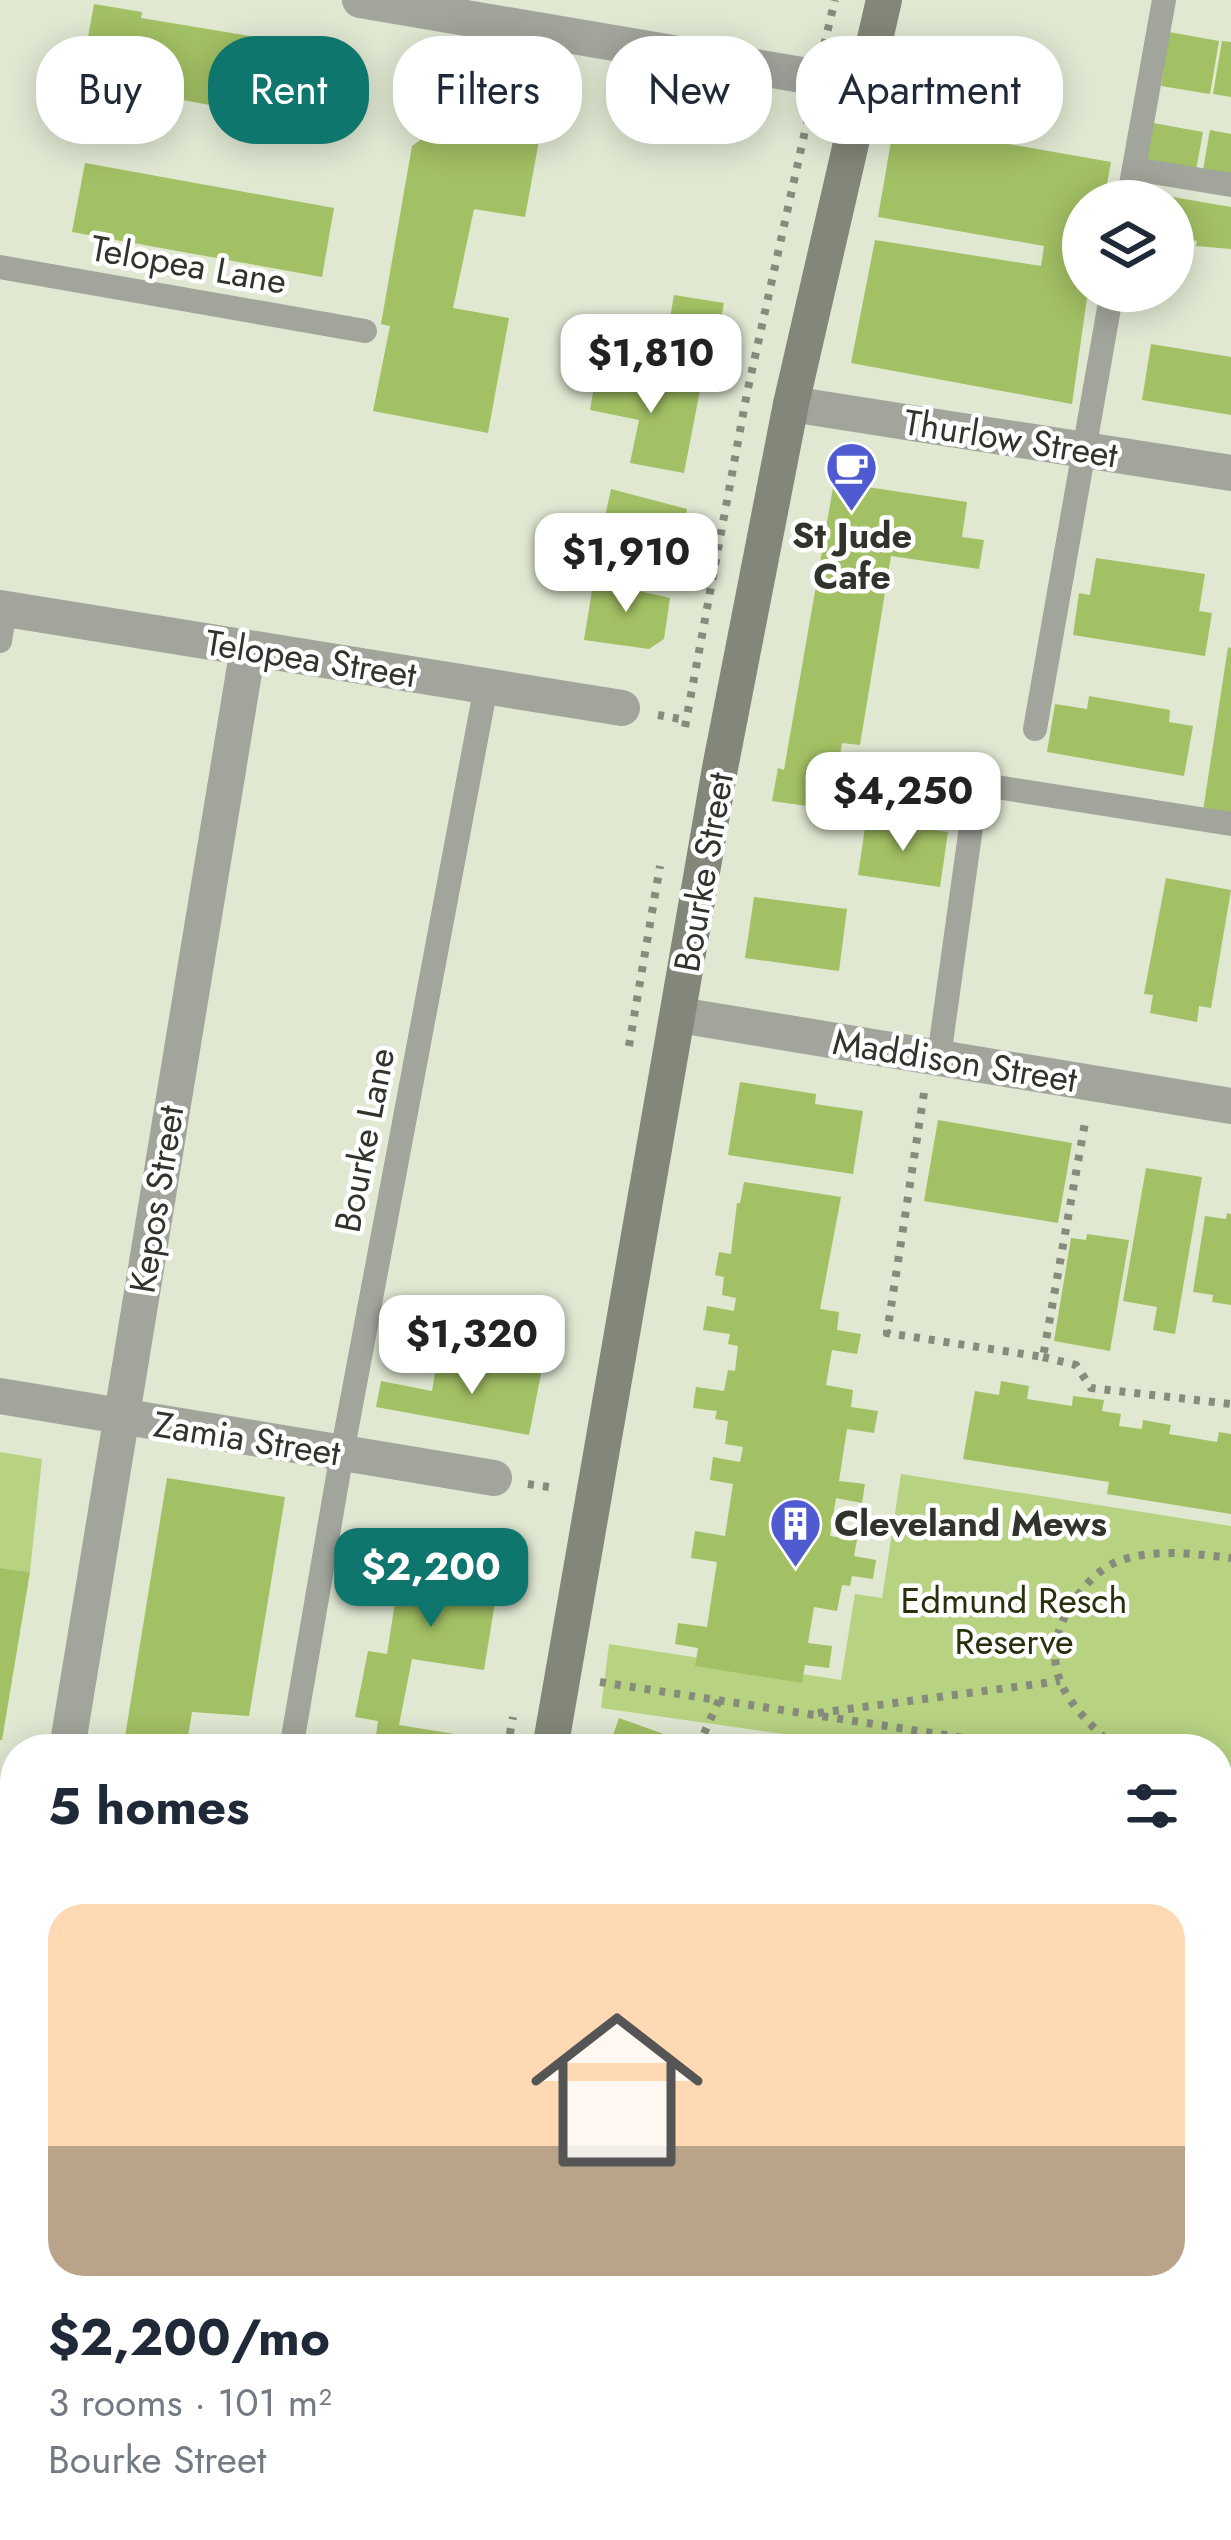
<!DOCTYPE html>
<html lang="en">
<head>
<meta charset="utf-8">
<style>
	:root { --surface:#fff; --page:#f2f2f3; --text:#1f2937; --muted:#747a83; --line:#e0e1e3; --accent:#0f766e }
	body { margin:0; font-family:Jost,sans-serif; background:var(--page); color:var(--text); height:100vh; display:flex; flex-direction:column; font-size:45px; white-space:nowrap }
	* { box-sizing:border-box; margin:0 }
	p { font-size:39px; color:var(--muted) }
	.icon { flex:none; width:66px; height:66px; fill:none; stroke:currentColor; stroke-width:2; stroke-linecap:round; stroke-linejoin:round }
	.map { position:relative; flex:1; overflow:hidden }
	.side { position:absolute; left:0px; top:1734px; width:1233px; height:807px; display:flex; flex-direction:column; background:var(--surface); border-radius:48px 48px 0 0; box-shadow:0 6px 30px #0003 }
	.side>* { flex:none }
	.hud { position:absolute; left:36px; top:36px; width:1161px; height:108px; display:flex; gap:24px }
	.buttons { position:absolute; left:1062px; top:180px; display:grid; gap:24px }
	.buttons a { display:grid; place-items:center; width:132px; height:132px; border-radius:50%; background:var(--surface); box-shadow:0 6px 30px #0003; font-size:60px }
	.price { position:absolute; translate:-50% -102px; padding:0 27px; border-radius:24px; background:#fff; color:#222; font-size:39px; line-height:78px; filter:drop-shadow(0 3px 6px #0008) }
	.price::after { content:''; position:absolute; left:50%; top:72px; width:36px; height:27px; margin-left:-18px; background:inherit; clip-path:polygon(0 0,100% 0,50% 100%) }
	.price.active { background:var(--accent); color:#fff }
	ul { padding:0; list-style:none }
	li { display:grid; align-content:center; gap:24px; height:636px; padding:0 48px }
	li+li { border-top:3px solid var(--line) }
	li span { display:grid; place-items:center; height:372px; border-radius:36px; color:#555 }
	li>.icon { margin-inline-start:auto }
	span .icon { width:216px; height:216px; fill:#fffc; stroke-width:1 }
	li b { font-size:51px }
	h2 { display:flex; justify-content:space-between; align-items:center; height:144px; padding:0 48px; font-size:51px }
	.chip { padding:0 42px; border-radius:48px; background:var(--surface); box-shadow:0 6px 30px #0003; font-size:42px; line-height:108px }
	.chip.active { background:var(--accent); color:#fff }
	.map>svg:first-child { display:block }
</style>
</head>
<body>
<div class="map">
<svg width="1231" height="2540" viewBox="0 0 1231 2540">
	<rect width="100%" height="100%" fill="#e0e8d2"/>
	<g fill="#b7d382">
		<polygon points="0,1452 42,1459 30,1572 0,1568"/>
		<polygon points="901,1474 1231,1526 1231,1885 1218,1883 1218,1749 889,1749 601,1708 609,1644 841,1680 855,1594 882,1598"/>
	</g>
	<g fill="#a2c064">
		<polygon points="94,4 142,12 141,18 293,43 294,38 344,46 333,121 281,110 280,118 128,90 129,84 81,75"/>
		<polygon points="1169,32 1219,41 1210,94 1161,86"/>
		<polygon points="1222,41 1231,42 1231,97 1213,94"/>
		<polygon points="431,82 546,102 525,217 474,209 453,308 509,318 488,433 373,411 390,326 381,324 412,146 423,138"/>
		<polygon points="1153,123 1203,132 1196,170 1146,161"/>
		<polygon points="894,124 1111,162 1104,201 1083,201 1083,291 1088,291 1072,404 851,363 875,240 1041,266 1044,246 878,217"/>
		<polygon points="1210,130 1231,134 1231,175 1203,170"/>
		<polygon points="85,163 334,208 322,277 72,232"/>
		<polygon points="1144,192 1231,207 1231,249 1196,246 1197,241 1173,237 1173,201 1143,201"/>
		<polygon points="674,295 724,303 709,385 660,375"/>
		<polygon points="1151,344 1231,357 1231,415 1142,400"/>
		<polygon points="597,369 700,390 684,473 630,463 639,420 590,410"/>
		<polygon points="834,482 967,502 962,537 984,540 979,569 891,556 860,745 842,743 840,755 885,763 881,785 903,788 898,819 772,801 778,768 784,770"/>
		<polygon points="611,489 687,509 678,558 647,553 645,560 598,550"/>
		<polygon points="1096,558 1205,574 1199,611 1212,613 1205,656 1073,635 1079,593 1090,595"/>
		<polygon points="594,578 639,585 639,591 670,598 664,639 649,649 584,640"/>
		<polygon points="1228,647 1231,648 1231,816 1203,811"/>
		<polygon points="1089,696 1170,710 1169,722 1193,726 1184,776 1047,752 1055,704 1087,709"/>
		<polygon points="866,821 948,832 940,887 858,875"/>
		<polygon points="1166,878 1231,890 1211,1008 1199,1006 1197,1022 1150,1013 1153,995 1144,994"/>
		<polygon points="754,897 847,909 839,971 745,958"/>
		<polygon points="740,1082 816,1094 815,1104 863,1111 853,1174 728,1155"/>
		<polygon points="938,1120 1072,1143 1058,1223 924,1201"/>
		<polygon points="1146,1168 1202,1177 1175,1334 1153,1330 1157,1307 1123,1301"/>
		<polygon points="744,1182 841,1197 820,1309 839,1312 837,1330 861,1334 857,1354 832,1350 826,1385 853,1390 851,1407 878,1411 874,1433 847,1429 839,1481 865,1484 862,1503 836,1498 830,1536 857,1540 854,1556 876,1560 873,1579 852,1576 850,1586 842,1585 837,1611 814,1607 808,1643 832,1646 829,1668 805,1665 802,1683 695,1666 698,1648 675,1644 678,1623 707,1627 717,1562 691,1558 695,1531 725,1536 733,1484 710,1480 713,1457 740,1462 743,1447 725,1444 728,1421 715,1419 717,1411 693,1408 696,1387 724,1391 728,1370 735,1371 738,1346 728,1344 730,1334 703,1330 707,1306 734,1311 736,1298 722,1295 724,1277 715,1275 719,1252 731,1254 737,1203 740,1203"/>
		<polygon points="1227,1213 1231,1214 1231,1305 1212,1302 1213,1295 1193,1292 1205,1216 1226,1219"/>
		<polygon points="1087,1234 1129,1240 1110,1351 1054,1341 1071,1238 1086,1240"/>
		<polygon points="480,1358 542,1369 529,1435 376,1407 381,1381 432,1391 436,1367 477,1375"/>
		<polygon points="1001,1381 1029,1386 1027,1399 1072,1406 1073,1396 1104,1400 1102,1411 1121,1414 1119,1426 1142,1429 1143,1420 1171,1425 1169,1434 1217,1442 1219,1432 1231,1434 1231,1514 1107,1494 1109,1482 963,1459 975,1391 999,1395"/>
		<polygon points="167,1478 285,1497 249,1716 192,1712 187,1743 206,1749 123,1749"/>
		<polygon points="406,1531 504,1546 484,1670 412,1659 399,1725 461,1735 459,1749 374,1749 378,1721 355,1717 368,1651 387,1654"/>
		<polygon points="0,1568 30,1572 2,1740 0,1740"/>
		<polygon points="619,1718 703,1748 703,1749 608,1749"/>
		<polygon points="1218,1896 1231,1898 1231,1968 1218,1966"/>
		<polygon points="1218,2183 1231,2185 1231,2249 1218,2247"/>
		<polygon points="0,2315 15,2317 15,2426 0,2423"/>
		<polygon points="1218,2403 1231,2406 1231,2527 1218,2525"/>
	</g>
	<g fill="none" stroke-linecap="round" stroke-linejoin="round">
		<g stroke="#868b7c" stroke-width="8" stroke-dasharray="6 9" stroke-linecap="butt">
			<polyline points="824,45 835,0"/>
			<polyline points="658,715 686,720"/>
			<polyline points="685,727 747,393 809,113"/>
			<polyline points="629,1046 660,866"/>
			<polyline points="924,1093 887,1333 1043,1357 1086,1117"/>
			<polyline points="1043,1357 1076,1365 1091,1388 1231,1404"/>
			<polyline points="528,1484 556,1488"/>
			<polyline points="600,1682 1036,1749"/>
			<polyline points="818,1713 1060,1681"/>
			<polyline points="698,1747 719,1700"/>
			<polyline points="507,1749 513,1717"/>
			<path d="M1116,1749C1069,1705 1033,1669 1071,1605C1082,1588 1099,1568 1119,1561C1154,1548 1195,1554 1231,1558"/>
			<polyline points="1218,1777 1231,1780"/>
			<polyline points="1218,1852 1231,1782"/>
			<polyline points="399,2526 401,2540"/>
			<polyline points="174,2540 184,2526"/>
		</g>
		<g stroke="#a2a59c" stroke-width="24">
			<polyline points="1134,169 1231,185"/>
			<polyline points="1128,201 1164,0"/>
			<polyline points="0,267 365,331"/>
			<polyline points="0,641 5,609"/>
			<polyline points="1035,729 1112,291"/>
			<polyline points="939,1057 977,784 1231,824"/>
			<polyline points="291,1749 342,1453 486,686"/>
		</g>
		<g stroke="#a2a59c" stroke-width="36">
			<polyline points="360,0 867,86"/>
			<polyline points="791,404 1231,473"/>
			<polyline points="0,608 622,708"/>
			<polyline points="679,1015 1231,1106"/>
			<polyline points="0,1396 494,1478"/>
			<polyline points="67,1749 248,648"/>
			<polyline points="1218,2110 1231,2112"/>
			<polyline points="0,2169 15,2074"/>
		</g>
		<g stroke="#828779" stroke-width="36">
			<polyline points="550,1749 720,768 791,404 884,0"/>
			<polyline points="0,2247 15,2250"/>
			<polyline points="642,2526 680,2540"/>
			<polyline points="259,2540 270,2526"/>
		</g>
	</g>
	<defs>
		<symbol id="cafe-pin" viewBox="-11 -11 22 30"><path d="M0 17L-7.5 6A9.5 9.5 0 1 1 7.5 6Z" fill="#505bd1" stroke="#fff"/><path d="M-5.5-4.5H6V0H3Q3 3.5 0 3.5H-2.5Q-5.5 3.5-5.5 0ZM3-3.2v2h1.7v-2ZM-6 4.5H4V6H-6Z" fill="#fff"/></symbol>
		<symbol id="building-pin" viewBox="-11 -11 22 30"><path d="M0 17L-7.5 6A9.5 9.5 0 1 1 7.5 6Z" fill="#505bd1" stroke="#fff"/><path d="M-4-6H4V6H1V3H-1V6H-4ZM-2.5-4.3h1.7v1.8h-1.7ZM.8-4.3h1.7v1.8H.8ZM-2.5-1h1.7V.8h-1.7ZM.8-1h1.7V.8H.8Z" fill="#fff"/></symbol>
	</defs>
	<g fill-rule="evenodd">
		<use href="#cafe-pin" x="822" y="438" width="59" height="81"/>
		<use href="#building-pin" x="766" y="1494" width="59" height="81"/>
	</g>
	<g text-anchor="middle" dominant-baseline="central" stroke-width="9" stroke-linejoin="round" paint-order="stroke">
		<g font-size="36" fill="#31342c" stroke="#fff">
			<text transform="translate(189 264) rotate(10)">Telopea Lane</text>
			<text transform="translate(1011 438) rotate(9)">Thurlow Street</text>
			<text transform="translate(311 658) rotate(9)">Telopea Street</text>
			<text transform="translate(703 872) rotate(-80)">Bourke Street</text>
			<text transform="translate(955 1060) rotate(9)">Maddison Street</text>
			<text transform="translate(364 1140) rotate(-79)">Bourke Lane</text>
			<text transform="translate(156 1199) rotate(-81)">Kepos Street</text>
			<text transform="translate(247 1438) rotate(9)">Zamia Street</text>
		</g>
		<g font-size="36" font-weight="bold" fill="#31342c" stroke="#fff">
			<text x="852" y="535">St Jude<tspan x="852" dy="41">Cafe</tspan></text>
			<text x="834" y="1523" text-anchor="start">Cleveland Mews</text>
		</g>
		<g font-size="36" fill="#27320b" stroke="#fff">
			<text x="1014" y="1600">Edmund Resch<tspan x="1014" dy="41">Reserve</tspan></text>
		</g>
	</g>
</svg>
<div class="buttons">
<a><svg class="icon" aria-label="layers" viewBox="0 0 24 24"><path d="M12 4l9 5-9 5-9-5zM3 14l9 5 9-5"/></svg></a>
</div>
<b class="price" style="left:651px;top:416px">$1,810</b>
<b class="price" style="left:626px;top:615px">$1,910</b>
<b class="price" style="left:903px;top:854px">$4,250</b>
<b class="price" style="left:472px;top:1397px">$1,320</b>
<b class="price active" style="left:431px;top:1630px">$2,200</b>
<div class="hud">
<a class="chip">Buy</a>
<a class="chip active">Rent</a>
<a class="chip">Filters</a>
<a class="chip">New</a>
<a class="chip">Apartment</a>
</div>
<section class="side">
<h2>5 homes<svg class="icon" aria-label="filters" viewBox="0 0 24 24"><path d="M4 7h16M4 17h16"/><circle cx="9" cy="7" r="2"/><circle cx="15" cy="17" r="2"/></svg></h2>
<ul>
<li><span style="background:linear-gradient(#ffd9b3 65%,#b9a48a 0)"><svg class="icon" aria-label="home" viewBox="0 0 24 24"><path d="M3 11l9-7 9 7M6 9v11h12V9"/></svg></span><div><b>$2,200/mo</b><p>3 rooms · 101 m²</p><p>Bourke Street</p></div></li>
</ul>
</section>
</div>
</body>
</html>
